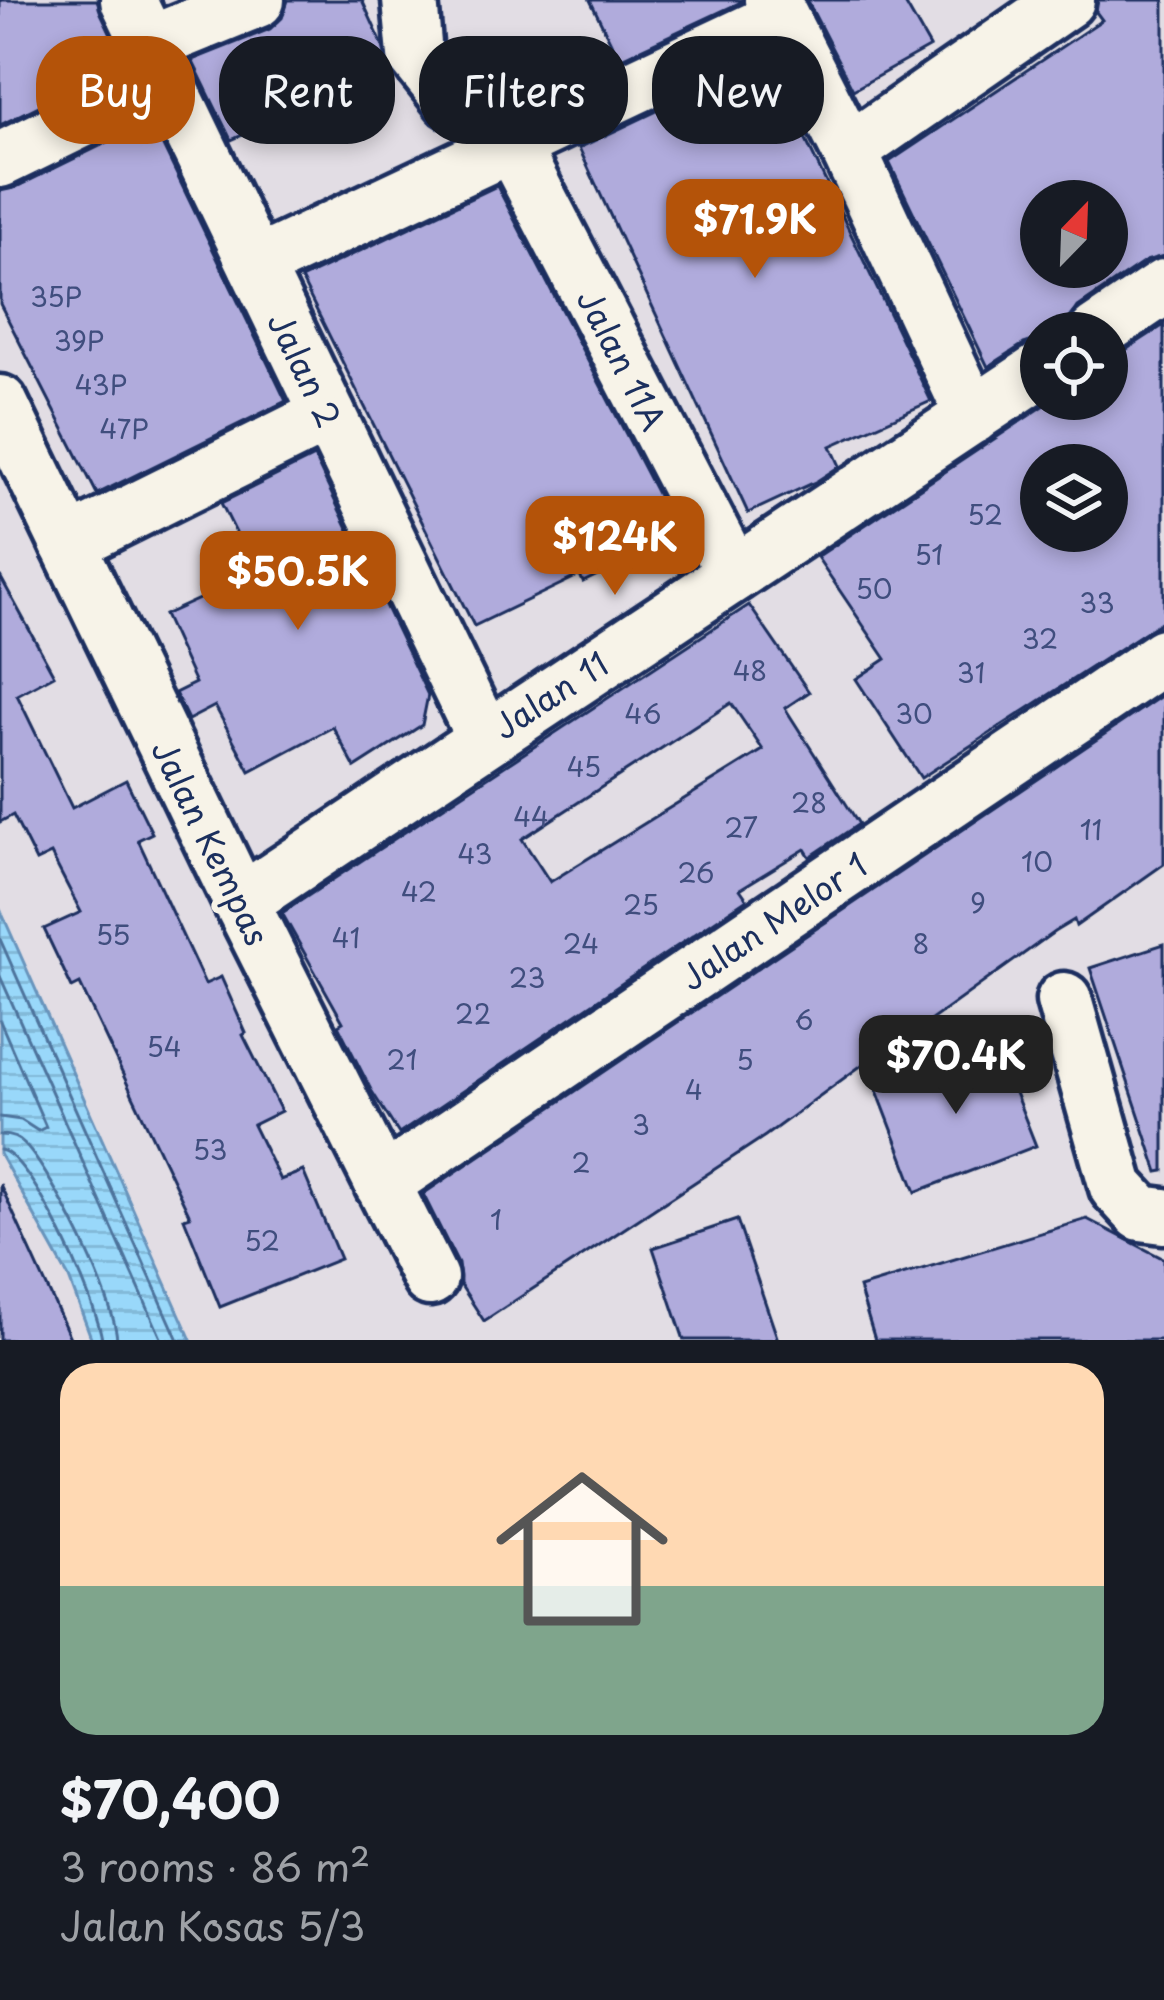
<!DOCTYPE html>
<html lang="en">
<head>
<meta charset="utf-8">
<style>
	:root { --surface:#171b24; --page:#20242c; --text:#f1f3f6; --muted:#9ea1a6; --accent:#b45309 }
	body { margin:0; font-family:"Playpen Sans",sans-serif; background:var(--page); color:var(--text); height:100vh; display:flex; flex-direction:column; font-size:45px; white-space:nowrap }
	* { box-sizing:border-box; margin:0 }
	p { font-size:39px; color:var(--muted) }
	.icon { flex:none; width:66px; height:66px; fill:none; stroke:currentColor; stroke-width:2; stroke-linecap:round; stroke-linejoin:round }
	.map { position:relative; height:1340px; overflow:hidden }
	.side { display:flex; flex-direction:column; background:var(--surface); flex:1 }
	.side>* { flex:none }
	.hud { position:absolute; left:36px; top:36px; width:1092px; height:108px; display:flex; gap:24px }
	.needle { width:78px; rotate:23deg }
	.controls { position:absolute; left:1020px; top:180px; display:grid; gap:24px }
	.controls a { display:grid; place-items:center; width:108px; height:108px; border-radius:50%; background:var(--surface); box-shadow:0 6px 18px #0003; font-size:60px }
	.price { position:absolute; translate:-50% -102px; padding:0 27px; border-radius:24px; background:var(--accent); color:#fff; font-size:39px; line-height:78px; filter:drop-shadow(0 3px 6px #0008) }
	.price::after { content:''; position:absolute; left:50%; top:72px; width:36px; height:27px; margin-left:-18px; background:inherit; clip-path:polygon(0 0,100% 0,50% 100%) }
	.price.active { background:#222; color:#fff }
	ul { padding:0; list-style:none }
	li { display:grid; align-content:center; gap:24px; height:636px; padding:0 60px }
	li span { display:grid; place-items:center; height:372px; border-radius:36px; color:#555 }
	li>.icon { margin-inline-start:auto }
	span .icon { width:216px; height:216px; fill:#fffc; stroke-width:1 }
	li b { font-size:51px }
	.pill { padding:0 42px; border-radius:48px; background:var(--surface); box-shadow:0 6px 18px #0003; font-size:42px; line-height:108px }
	.pill.active { background:var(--accent); color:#fff }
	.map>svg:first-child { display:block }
</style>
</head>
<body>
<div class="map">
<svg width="1164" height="1340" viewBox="0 0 1164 1340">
	<defs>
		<pattern id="water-rules" width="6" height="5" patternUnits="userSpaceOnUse" patternTransform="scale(3)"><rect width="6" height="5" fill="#99d8fa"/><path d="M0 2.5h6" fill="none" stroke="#83bad9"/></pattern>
	</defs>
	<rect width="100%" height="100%" fill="#e2dde4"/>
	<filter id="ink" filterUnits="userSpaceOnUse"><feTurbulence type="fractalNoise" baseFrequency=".00833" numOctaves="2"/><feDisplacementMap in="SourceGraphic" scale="24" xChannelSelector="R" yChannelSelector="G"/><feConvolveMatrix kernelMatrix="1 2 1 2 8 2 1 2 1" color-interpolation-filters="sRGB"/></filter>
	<g filter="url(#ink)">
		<polygon fill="url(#water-rules)" stroke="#6794bc" stroke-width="3" points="0,909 191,1340 92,1340 68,1276 0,1154"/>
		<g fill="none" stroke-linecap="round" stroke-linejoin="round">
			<g stroke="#4d739c" stroke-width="3">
				<polyline points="0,939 178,1340"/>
				<polyline points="0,976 162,1340"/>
				<polyline points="0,1021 46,1127 38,1131 21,1120 0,1117"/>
				<path d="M0,1135C10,1135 18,1137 25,1145C54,1176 115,1298 117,1340"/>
				<path d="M0,1150C32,1154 98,1306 102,1340"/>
			</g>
		</g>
		<g fill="#b0abdc" stroke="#1b2f5e" stroke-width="3" fill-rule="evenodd">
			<polygon points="0,0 97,0 124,64 0,125"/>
			<polygon points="288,0 362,0 383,46 389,71 231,140 192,60 270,29 282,18"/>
			<polygon points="590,0 741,0 741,2 619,59"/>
			<polygon points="807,0 903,0 930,47 853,90"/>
			<path d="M1098,0H1164V256L1146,261L1078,307L1066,325L1052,333H1041V339L1024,344L988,367L889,162L1102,20L1096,12ZM1041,201H1107V267H1041Z"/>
			<polygon points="767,59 931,401 831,446 840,466 817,481 748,513 579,148"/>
			<polygon points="151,121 286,401 97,494 0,304 0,191 14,188"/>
			<polygon points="497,186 679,536 583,582 580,575 474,626 301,279"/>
			<path d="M1164,325V620L921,778L856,679L886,659L817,557L1054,399H1107V362ZM1041,465H1107V531H1041Z"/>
			<polygon points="314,457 428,695 422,725 355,768 333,727 250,771 215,706 188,720 175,693 195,683 164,615 256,573 221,503"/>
			<polygon points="0,576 54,675 17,695 72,808 126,780 152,833 138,840 205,984 221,977 246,1033 243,1035 281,1111 253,1125 280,1180 303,1171 340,1259 220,1307 184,1218 190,1216 80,984 72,988 44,929 81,912 51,854 36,861 13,815 0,822"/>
			<path d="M749,605L809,692L785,708L859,824L810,857L805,849L740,889L747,899L399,1134L371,1090L338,1025L343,1022L282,913ZM731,703L763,750L550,882L522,839Z"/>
			<polygon points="1164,694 1164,864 1076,926 1074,920 1054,932 867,1066 866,1062 765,1136 484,1321 460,1284 458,1264 423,1194"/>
			<polygon points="1164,944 1164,1171 1158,1172 1090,968"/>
			<polygon points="995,1042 1036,1146 916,1192 876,1088"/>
			<polygon points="0,1184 71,1340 0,1340"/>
			<polygon points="1087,1219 1164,1259 1164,1340 875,1340 859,1288"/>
			<polygon points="737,1220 778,1340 684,1340 653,1248"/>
		</g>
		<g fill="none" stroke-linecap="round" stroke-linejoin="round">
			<defs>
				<g id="minor">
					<polyline points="128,0 484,738"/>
					<polyline points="410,0 415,55 451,100 504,96 528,135"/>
					<polyline points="772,0 849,151 973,416"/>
					<polyline points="149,44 257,0"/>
					<polyline points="511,144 734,574"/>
					<polyline points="849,151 1067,0"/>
					<polyline points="0,160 166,79"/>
					<polyline points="256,265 780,18"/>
					<polyline points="1096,333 1164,287"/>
					<polyline points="0,403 241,902 430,1278"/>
					<polyline points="68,544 328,415"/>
					<polyline points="241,902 1041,370"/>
					<polyline points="1064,1000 1117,1187 1141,1213 1164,1216"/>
					<polyline points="382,1184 1164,656"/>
				</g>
			</defs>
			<use href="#minor" stroke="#1b2f5e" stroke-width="63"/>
			<use href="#minor" stroke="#f7f3e8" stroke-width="54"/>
		</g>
	</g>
	<g text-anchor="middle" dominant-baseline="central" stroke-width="12" stroke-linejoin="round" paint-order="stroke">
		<g font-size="27" fill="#404e7e">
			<text x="56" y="295">35P</text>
			<text x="79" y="339">39P</text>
			<text x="101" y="383">43P</text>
			<text x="124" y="427">47P</text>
			<text x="985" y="513">52</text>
			<text x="929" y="553">51</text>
			<text x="874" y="587">50</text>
			<text x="1097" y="601">33</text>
			<text x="1040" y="637">32</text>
			<text x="750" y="669">48</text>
			<text x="971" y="671">31</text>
			<text x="643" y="712">46</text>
			<text x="914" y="712">30</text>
			<text x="584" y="765">45</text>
			<text x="809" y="801">28</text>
			<text x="531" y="815">44</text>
			<text x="741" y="826">27</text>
			<text x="1091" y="828">11</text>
			<text x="475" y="852">43</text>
			<text x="1037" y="860">10</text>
			<text x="696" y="871">26</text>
			<text x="419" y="890">42</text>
			<text x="978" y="901">9</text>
			<text x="641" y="903">25</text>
			<text x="113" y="933">55</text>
			<text x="346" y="936">41</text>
			<text x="581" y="942">24</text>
			<text x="921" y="942">8</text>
			<text x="527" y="976">23</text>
			<text x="473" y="1012">22</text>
			<text x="804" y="1018">6</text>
			<text x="164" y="1045">54</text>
			<text x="402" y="1058">21</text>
			<text x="745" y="1058">5</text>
			<text x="694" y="1088">4</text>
			<text x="641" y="1123">3</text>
			<text x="210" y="1148">53</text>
			<text x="581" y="1161">2</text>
			<text x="496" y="1218">1</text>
			<text x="262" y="1239">52</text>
		</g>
		<g font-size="33" fill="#1b2f5e" stroke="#f7f3e8">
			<text transform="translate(623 359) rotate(63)">Jalan 11A</text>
			<text transform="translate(306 369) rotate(64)">Jalan 2</text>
			<text transform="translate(550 694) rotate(-33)">Jalan 11</text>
			<text transform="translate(212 842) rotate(64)">Jalan Kempas</text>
			<text transform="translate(773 920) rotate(-34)">Jalan Melor 1</text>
		</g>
	</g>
</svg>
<div class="controls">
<a><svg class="needle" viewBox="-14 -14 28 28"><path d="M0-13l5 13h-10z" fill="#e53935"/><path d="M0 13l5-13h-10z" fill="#9ea1a6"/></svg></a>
<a><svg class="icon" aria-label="locate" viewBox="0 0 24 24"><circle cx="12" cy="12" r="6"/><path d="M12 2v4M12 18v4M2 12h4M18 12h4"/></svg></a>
<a><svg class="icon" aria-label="layers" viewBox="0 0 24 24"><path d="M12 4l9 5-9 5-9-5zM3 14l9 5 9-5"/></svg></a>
</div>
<b class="price" style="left:755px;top:281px">$71.9K</b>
<b class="price" style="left:615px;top:598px">$124K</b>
<b class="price" style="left:298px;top:633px">$50.5K</b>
<b class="price active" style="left:956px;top:1117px">$70.4K</b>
<div class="hud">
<a class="pill active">Buy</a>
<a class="pill">Rent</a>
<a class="pill">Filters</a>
<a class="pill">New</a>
</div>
</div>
<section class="side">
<ul>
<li><span style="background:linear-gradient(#ffd9b3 60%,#7fa58c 0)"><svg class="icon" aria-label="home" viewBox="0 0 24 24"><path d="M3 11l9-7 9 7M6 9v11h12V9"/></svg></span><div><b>$70,400</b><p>3 rooms · 86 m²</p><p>Jalan Kosas 5/3</p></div></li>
</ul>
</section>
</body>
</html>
